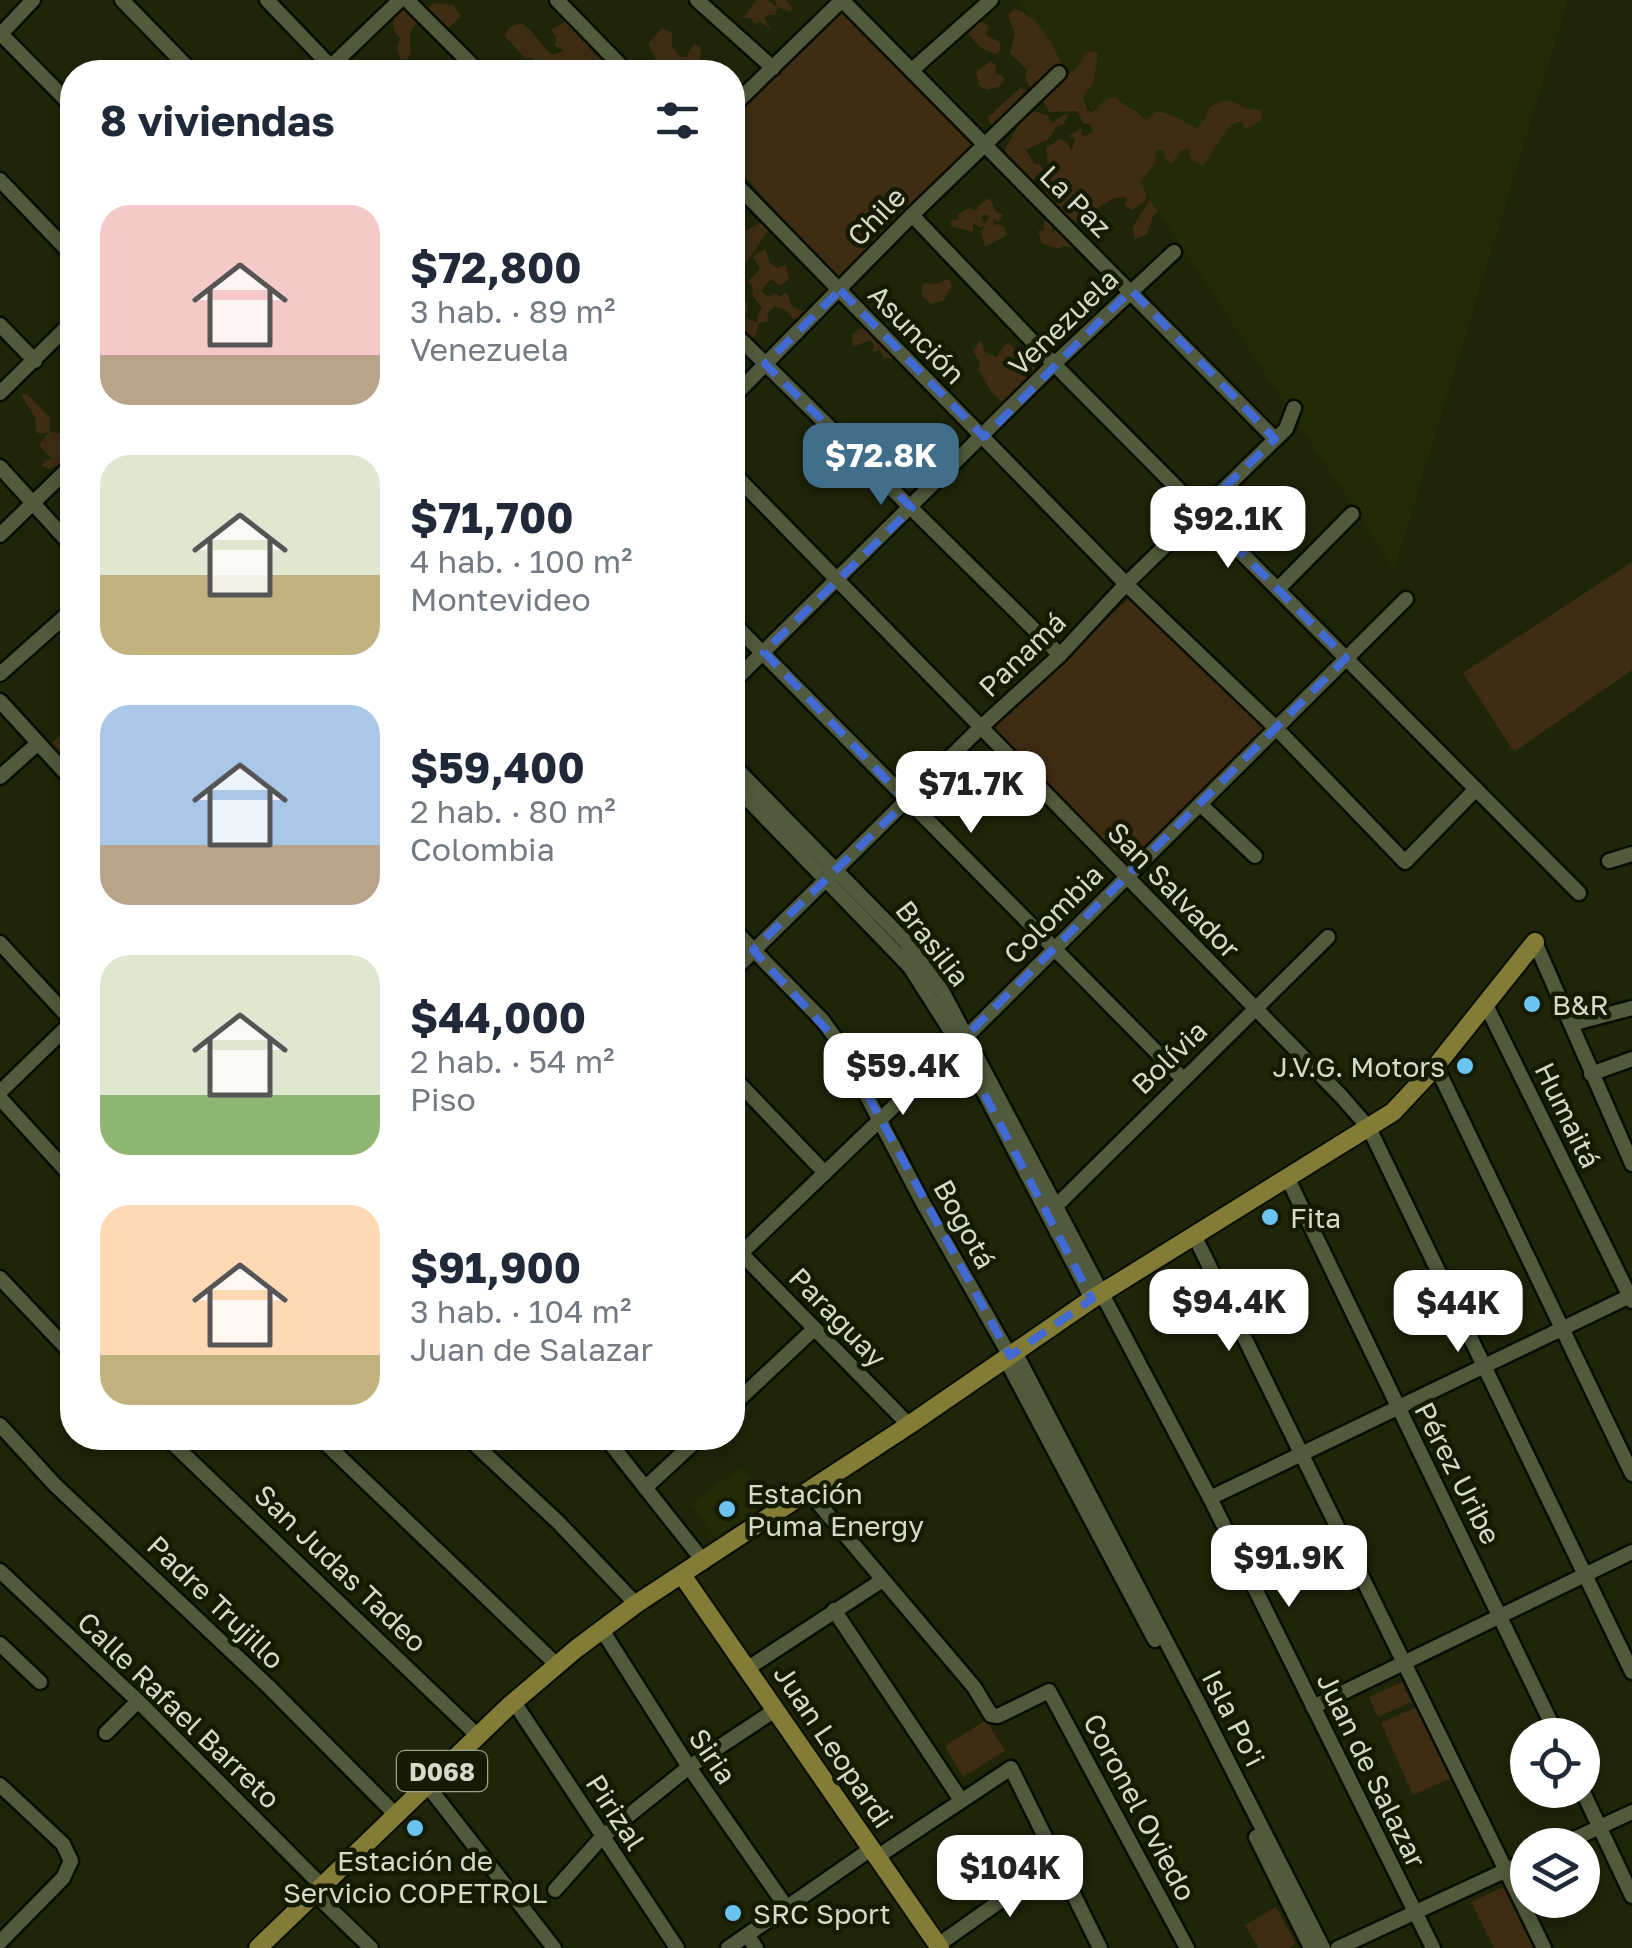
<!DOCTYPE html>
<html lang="es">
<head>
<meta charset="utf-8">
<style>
	:root { --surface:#fff; --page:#f2f2f3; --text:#1f2937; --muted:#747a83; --accent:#416e8b }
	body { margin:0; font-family:"Golos Text",sans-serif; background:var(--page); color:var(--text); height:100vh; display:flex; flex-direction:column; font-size:38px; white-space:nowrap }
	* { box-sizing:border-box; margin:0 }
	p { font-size:32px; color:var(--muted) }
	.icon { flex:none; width:55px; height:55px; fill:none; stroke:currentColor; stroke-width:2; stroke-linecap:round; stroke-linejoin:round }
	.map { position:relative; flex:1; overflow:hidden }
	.side { position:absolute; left:60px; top:60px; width:685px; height:1390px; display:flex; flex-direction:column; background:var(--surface); border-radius:40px; box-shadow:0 5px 15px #0003 }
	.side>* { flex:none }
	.controls { position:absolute; left:1510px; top:1718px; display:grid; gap:20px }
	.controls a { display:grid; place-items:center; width:90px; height:90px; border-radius:50%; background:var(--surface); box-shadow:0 5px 15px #0003; font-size:50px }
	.price { position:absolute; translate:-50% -85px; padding:0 22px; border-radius:20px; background:#fff; color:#222; font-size:32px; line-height:65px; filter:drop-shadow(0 2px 5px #0008) }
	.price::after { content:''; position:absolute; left:50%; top:60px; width:30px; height:22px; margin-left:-15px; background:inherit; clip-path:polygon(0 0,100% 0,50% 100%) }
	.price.on { background:var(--accent); color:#fff }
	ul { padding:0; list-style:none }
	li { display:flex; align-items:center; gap:30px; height:250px; padding:0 40px }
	li span { display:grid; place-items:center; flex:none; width:280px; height:200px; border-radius:30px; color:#555 }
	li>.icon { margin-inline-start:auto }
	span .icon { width:120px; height:120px; fill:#fffc; stroke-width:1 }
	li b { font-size:42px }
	h2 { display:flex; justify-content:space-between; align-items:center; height:120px; padding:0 40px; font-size:42px }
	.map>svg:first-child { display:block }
</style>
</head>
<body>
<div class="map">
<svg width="1632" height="1948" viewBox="0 0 1632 1948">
	<rect width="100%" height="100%" fill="#1e2509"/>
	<g fill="#222b06">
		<polygon points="1019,0 1568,0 1394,570 1355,510"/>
		<polygon points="740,1468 770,1501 715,1539 691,1504"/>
	</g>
	<g fill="#3e2d13">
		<polygon points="756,0 768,0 777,7 775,0 786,0 793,8 790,12 778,7 775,15 767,15 764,19 772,30 761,22 754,24 752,19 744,17"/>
		<polygon points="434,3 453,5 461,16 448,28 443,22 436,22 426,10"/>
		<path d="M406,5L422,19C409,28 408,38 412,52L407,59H400L397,49L400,38C388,25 393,15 406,5Z"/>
		<polygon points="845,8 978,142 846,288 733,164 733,117"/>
		<path d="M1014,9C1042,16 1055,52 1068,75L1079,66L1085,53L1095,51L1098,54L1093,84L1083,97L1088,111L1093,112L1107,98L1116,97C1124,108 1138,109 1146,121L1156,111C1172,114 1184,121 1196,129L1206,118L1208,109C1224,96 1233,101 1248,110L1260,109L1263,118L1249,129L1244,127L1242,121L1230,125L1203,166L1191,159L1188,148L1181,151L1171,164L1165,158L1164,150H1155V163L1140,183L1147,194L1145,201L1133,210L1124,205L1127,200L1124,197C1114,196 1094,209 1088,217L1096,230L1090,235L1050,200L1038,184L1041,175L1048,168L1046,148L1060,139L1067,142L1072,151L1075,139L1069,136L1081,128L1082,135L1086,136L1093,131L1090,125L1083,123L1077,111L1049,112L1040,94L1030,87L1025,77L1027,70L1010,53L1015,34L1008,16Z"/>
		<path d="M568,20L572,22L573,31L585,36L581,43L589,41L590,49L606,64L602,72L541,71L537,69L533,58H525L504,35L510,27L521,23C536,31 539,46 554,55L564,50L555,46L556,36L551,30Z"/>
		<polygon points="980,21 988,26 986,35 999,42 1001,49 996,55 981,48 968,34"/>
		<polygon points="662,28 672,33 672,46 680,57 686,57 694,44 701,47 699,72 684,72 677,67 667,71 657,62 648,44"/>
		<polygon points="991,61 996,66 995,74 1002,75 1004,80 1000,86 987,90 979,86 976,72"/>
		<polygon points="1020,88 1029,92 991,126 988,117"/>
		<polygon points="1033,111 1047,115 1052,123 1065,114 1068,115 1063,125 1056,127 1049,139 1026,150 1034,163 1041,165 1043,170 1033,180 1006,154 1005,149 1021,121"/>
		<polygon points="990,198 996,212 1003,215 999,222 985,214 981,217 985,224 981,228 973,223 973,232 951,226 950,221 958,219 958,214 968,208 977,211 979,205"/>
		<polygon points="1150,200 1158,211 1153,216 1147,234 1135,239 1132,228"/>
		<polygon points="989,216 994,220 994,225 999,224 1005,228 1007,235 985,247 981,233"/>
		<path d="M766,220L770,229C757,243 748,267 733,274V237Z"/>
		<polygon points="1051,220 1054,225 1051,232 1061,228 1084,253 1082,256 1074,248 1063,246 1059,249 1042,243 1038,231 1044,230 1044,222"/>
		<polygon points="765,249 770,263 777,268 786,265 789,279 780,286 771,279 761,291 769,297 774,293 780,297 786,292 793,307 802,311 814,306 807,315 793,319 787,311 775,306 767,314 769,321 759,323 756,335 747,341 735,333 739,320 733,314 732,300 740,304 748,302 746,318 758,323 757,317 762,308 752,295 753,289 748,281 760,269 753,256"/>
		<polygon points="945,280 950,280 952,286 943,301 931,304 921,295 923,283 936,284"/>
		<polygon points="1078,310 1089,315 1100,310 1103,312 1076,340 1069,334 1068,326"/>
		<polygon points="867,327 897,358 896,359 884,358 880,350 873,352 874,345 870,340 853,347 852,335 859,329"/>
		<path d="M979,341L982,342L984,351L996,357L1006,344C1016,345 1017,355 1020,362H1028L1035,368V376L1004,404L991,391L978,369L980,362L973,352Z"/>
		<polygon points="23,394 27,394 50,418 49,431 61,434 60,447 65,461 50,469 42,466 45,460 52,459 39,445 49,432 40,434 36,431 35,417 22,397"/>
		<polygon points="940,437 951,439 957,457 937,469 929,481 919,481 915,463 922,458 931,465 942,454 937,447"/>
		<polygon points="905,443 910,443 913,449 911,454 898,453 903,465 898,471 888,468 881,474 875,467 888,452"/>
		<polygon points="1632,562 1632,670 1514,752 1463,673"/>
		<polygon points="1134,593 1268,730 1131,869 994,728"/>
		<polygon points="72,723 72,742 55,755 50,745"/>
		<polygon points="1402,1682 1411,1702 1378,1717 1369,1697"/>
		<polygon points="1421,1705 1453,1777 1413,1795 1381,1723"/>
		<polygon points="986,1720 1005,1751 963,1777 945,1746"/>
		<polygon points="1505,1886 1535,1948 1494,1948 1471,1902"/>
		<polygon points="1276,1907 1296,1944 1289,1948 1258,1948 1245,1925"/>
	</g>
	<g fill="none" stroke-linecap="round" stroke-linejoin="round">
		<polyline stroke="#00120a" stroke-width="2.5" points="1588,1045 1597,1065"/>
		<defs>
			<g id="minor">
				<polyline points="122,0 192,72"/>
				<polyline points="267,0 336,72"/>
				<polyline points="407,0 479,72"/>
				<polyline points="557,0 627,72"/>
				<polyline points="697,0 773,68"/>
				<polyline points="842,0 1275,439"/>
				<polyline points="0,33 72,106"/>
				<polyline points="0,35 33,0"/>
				<polyline points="912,70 991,0"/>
				<polyline points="325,72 400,0"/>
				<polyline points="732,107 842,0"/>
				<polyline points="0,180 72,255"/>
				<polyline points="732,180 1126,584 1277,729 1405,862 1476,789"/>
				<polyline points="912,215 1054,364 1579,893"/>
				<polyline points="0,325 35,361"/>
				<polyline points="732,331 1060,655"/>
				<polyline points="0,393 72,322"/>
				<polyline points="732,398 912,215 1059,73"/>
				<polyline points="0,467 72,546"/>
				<polyline points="732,472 1341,1096 1369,1128 1632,1672"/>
				<polyline points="0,535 72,465"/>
				<polyline points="1278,589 1352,514"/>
				<polyline points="732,622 1182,1078"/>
				<polyline points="0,674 72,610"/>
				<polyline points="732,683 1054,364 1174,252"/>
				<polyline points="0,701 72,780"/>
				<polyline points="732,764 905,941 942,991 1210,1498 1433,1948"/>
				<polyline points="61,766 72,755"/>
				<polyline points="0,777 37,744"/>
				<polyline points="732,783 910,967 959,1044 1092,1299"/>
				<polyline points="1200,804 1255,856"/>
				<polyline points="1609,861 1632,854"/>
				<polyline points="732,928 823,1021 839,1043 923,1203 1010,1356"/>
				<polyline points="1535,942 1632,1164"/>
				<polyline points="0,943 72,1021"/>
				<polyline points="732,972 980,728 1060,655 1126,584 1286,429 1294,408"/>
				<polyline points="1486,1005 1632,1301"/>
				<polyline points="1571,1024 1632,1008"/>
				<polyline points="1436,1066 1632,1474"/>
				<polyline points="1591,1074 1632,1059"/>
				<polyline points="732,1076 825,1173"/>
				<polyline points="0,1092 72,1022"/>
				<polyline points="0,1098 72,1177"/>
				<polyline points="1288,1179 1557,1735"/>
				<polyline points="1051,1211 1328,937"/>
				<polyline points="1194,1235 1544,1948"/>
				<polyline points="732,1244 909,1425"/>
				<polyline points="732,1262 959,1044 1406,599"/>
				<polyline points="0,1278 72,1354"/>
				<polyline points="1015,1352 1200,1706 1323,1948"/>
				<polyline points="1005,1358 1155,1640"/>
				<polyline points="732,1406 814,1329"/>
				<polyline points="0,1425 54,1484 268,1686 396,1815"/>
				<polyline points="167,1438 479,1737"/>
				<polyline points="320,1438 557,1665"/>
				<polyline points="468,1438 557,1521 636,1604"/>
				<polyline points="606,1438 704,1562"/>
				<polyline points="645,1488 699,1438"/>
				<polyline points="808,1491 974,1687 991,1715 998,1716 1049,1691 1187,1948"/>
				<polyline points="1210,1498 1632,1295"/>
				<polyline points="0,1571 138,1701 322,1886"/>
				<polyline points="834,1610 961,1800"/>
				<polyline points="602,1630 689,1767 787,1908"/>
				<polyline points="0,1644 40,1682"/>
				<polyline points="748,1668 881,1581"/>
				<polyline points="514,1702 677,1948"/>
				<polyline points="1313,1707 1632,1552"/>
				<polyline points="106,1733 138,1701"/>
				<polyline points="0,1785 63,1844 71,1861 63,1878 0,1942"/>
				<polyline points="427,1785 554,1948"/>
				<polyline points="1582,1790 1632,1896"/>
				<polyline points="1256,1837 1311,1948"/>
				<polyline points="1561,1845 1632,1812"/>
				<polyline points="877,1857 1011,1768 1100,1948"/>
				<polyline points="555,1890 602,1837 689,1767 775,1710"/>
				<polyline points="314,1893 371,1948"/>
				<polyline points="747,1935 756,1948"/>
				<polyline points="938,1945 1058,1860"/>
				<polyline points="728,1948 871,1849"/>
				<polyline points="1338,1948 1528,1860"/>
			</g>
			<g id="major">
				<polyline points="682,1575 940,1948"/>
				<polyline points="258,1948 509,1706 576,1649 636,1604 909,1425 1092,1299 1393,1112 1436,1066 1535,942"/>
			</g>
		</defs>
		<use href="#minor" stroke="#080d00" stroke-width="19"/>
		<use href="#major" stroke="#080d00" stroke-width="22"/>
		<use href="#minor" stroke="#515a3c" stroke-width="14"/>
		<use href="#major" stroke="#827c37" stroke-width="18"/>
	</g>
	<path fill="none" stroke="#426ad5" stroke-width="8" stroke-dasharray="20 12" stroke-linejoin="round" d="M840,290L984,437L1131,290L1275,439L1200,511L1346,658L958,1044L1092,1299L1010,1356L839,1043L753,950L907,801L764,652L912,508L765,364Z"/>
	<g fill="#6ac3f1" stroke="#151b02" stroke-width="4">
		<circle cx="1532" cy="1004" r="10"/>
		<circle cx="1465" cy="1066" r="10"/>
		<circle cx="1270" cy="1217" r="10"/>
		<circle cx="727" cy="1509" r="10"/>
		<circle cx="415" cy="1828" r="10"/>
		<circle cx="733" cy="1913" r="10"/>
	</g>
	<g text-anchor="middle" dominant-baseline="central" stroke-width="9" stroke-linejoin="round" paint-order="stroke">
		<rect fill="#151b02" stroke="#9ba18d" stroke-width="2.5" x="397" y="1751" width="90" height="40" rx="8"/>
		<g font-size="25" font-weight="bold" fill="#d5dac9">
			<text x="442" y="1771">D068</text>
		</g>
		<g font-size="28" fill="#d5dac9" stroke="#151b02">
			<text transform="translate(1076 201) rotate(45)">La Paz</text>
			<text transform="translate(876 216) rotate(-46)">Chile</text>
			<text transform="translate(1063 322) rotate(-44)">Venezuela</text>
			<text transform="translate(917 334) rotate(46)">Asunción</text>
			<text transform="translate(1022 654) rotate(-44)">Panamá</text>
			<text transform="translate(1174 890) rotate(46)">San Salvador</text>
			<text transform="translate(1053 914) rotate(-45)">Colombia</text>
			<text transform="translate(933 943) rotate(52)">Brasilia</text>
			<text transform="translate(1169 1057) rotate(-44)">Bolívia</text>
			<text transform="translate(1568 1115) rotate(64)">Humaitá</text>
			<text transform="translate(965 1224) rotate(61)">Bogotá</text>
			<text transform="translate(838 1317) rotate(46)">Paraguay</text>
			<text transform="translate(1458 1473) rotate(63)">Pérez Uribe</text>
			<text transform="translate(341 1568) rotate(44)">San Judas Tadeo</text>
			<text transform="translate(216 1602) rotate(44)">Padre Trujillo</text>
			<text transform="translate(179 1710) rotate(44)">Calle Rafael Barreto</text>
			<text transform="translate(1234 1718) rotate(63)">Isla Po'i</text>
			<text transform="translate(834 1746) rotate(56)">Juan Leopardi</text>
			<text transform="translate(713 1756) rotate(56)">Siria</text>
			<text transform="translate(1372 1770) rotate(64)">Juan de Salazar</text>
			<text transform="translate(1140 1807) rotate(62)">Coronel Oviedo</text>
			<text transform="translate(616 1812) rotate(57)">Pirizal</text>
		</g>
		<g font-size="28" fill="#d5dac9" stroke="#151b02" text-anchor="start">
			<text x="1552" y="1004">B&amp;R</text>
			<text x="1445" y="1066" text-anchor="end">J.V.G. Motors</text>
			<text x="1290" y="1217">Fita</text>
			<text x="747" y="1493">Estación<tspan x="747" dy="32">Puma Energy</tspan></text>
			<text x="415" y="1860" text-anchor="middle">Estación de<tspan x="415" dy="32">Servicio COPETROL</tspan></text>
			<text x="753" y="1913">SRC Sport</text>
		</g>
	</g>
</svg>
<div class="controls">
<a><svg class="icon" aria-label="locate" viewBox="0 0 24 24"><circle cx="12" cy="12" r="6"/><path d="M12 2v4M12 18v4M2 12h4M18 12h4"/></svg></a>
<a><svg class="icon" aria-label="layers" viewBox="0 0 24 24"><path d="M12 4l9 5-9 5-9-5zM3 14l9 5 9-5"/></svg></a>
</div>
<b class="price on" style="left:881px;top:508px">$72.8K</b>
<b class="price" style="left:1228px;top:571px">$92.1K</b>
<b class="price" style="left:971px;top:836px">$71.7K</b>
<b class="price" style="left:903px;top:1118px">$59.4K</b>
<b class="price" style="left:1229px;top:1354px">$94.4K</b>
<b class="price" style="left:1458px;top:1355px">$44K</b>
<b class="price" style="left:1289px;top:1610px">$91.9K</b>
<b class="price" style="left:1010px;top:1920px">$104K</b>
<section class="side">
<h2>8 viviendas<svg class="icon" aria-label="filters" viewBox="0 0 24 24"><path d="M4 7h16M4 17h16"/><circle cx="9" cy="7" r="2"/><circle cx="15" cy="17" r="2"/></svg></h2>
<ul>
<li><span style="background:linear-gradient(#f6c9c9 75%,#b9a48a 0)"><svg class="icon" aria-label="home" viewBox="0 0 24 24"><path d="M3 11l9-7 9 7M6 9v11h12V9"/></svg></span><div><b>$72,800</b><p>3 hab. · 89 m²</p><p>Venezuela</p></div></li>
<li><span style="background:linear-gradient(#dfe7d0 60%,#c2b280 0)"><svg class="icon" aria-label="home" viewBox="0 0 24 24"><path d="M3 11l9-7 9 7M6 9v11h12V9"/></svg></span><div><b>$71,700</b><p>4 hab. · 100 m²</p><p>Montevideo</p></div></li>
<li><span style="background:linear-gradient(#a9c7e8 70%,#b9a48a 0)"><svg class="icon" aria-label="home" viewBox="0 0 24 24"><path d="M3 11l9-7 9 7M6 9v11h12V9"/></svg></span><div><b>$59,400</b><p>2 hab. · 80 m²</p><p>Colombia</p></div></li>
<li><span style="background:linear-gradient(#dfe7d0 70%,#8fb573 0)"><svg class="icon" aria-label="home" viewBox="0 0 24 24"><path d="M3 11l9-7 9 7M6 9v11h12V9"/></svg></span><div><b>$44,000</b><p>2 hab. · 54 m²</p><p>Piso</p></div></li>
<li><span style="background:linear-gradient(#ffd9b3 75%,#c2b280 0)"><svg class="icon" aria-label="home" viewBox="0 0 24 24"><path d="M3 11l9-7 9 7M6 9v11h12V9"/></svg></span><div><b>$91,900</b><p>3 hab. · 104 m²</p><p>Juan de Salazar</p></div></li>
</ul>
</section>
</div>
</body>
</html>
